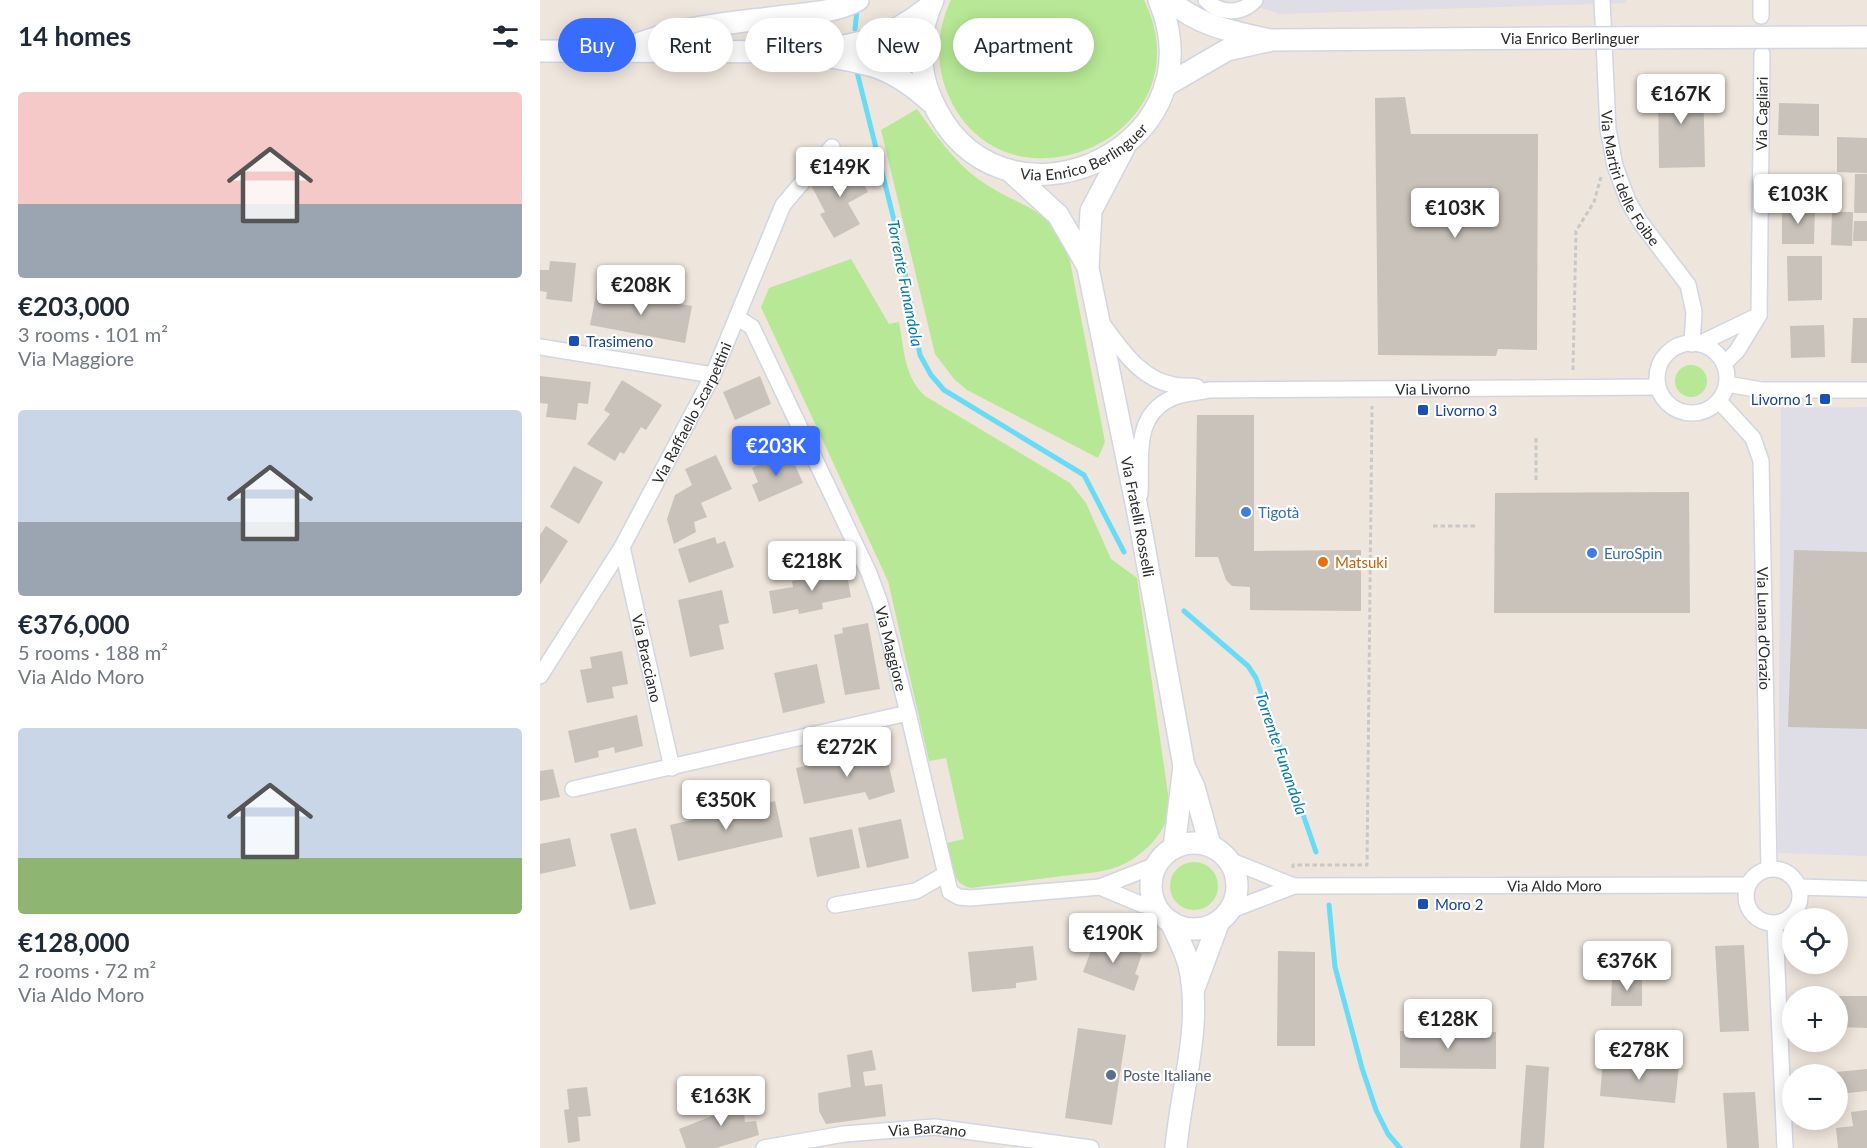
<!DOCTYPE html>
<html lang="en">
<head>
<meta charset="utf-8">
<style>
	:root { --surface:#fff; --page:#f2f2f3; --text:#1f2937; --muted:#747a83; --accent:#386cff }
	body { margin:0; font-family:Lato,sans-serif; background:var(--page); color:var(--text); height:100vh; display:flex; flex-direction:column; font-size:22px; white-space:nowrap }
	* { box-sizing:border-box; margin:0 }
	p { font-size:20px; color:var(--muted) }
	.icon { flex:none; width:33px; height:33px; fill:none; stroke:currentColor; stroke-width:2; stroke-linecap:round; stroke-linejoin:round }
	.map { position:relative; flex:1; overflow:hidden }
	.sheet { display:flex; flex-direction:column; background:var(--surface); width:540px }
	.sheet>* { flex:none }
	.guide { position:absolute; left:18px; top:18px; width:570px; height:54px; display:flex; gap:12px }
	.controls { position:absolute; left:1242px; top:908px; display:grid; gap:12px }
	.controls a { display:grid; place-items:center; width:66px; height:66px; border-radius:50%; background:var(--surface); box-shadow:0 3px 15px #0003; font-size:30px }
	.price { position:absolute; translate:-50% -51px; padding:0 14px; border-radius:6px; background:#fff; color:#222; font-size:20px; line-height:39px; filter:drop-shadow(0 2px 3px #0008) }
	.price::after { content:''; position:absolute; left:50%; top:36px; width:18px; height:14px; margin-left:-9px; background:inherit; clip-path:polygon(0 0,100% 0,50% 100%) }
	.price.selected { background:var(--accent); color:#fff }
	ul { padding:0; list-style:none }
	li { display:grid; align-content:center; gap:12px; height:318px; padding:0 18px }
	li span { display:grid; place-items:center; height:186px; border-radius:6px; color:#555 }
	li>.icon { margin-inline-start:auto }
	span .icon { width:108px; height:108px; fill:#fffc; stroke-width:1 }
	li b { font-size:26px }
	h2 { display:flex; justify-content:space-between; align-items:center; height:72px; padding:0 18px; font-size:26px }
	.tag { padding:0 21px; border-radius:27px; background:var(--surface); box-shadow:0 3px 15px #0003; font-size:21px; line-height:54px }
	.tag.selected { background:var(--accent); color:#fff }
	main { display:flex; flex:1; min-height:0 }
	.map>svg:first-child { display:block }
</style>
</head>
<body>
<main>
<section class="sheet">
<h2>14 homes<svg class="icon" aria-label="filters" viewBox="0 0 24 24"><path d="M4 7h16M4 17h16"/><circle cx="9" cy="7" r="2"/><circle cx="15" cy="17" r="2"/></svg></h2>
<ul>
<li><span style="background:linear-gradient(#f6c9c9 60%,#9aa5b1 0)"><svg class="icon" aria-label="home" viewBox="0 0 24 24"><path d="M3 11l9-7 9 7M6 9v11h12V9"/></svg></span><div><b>€203,000</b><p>3 rooms · 101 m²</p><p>Via Maggiore</p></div></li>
<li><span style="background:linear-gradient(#c9d6e8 60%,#9aa5b1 0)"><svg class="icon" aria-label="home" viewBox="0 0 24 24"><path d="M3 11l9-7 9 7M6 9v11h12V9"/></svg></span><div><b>€376,000</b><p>5 rooms · 188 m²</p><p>Via Aldo Moro</p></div></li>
<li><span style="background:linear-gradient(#c9d6e8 70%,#8fb573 0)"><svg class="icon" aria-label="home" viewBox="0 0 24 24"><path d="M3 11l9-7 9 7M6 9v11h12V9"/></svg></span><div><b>€128,000</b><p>2 rooms · 72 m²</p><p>Via Aldo Moro</p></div></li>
</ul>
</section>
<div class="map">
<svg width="1327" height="1148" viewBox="0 0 1327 1148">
	<rect width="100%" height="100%" fill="#eee5dc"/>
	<g fill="#dfdde6">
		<polygon points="697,0 1086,0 1086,3 740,14"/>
		<polygon points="1327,407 1327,856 1238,853 1241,408"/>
	</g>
	<g fill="#b7e895">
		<path d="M411,0H604C671,137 461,226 407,92C395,62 397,29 411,0Z"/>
		<path d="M377,109C396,135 416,165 444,183C489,213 507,202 530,261L565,442L558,458L427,390L414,379L395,354L341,130Z"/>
		<path d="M311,259L349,324L359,322C364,348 364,377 385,396L530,483L546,503L571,559L597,578L630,808C626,834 601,858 577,867C560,873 540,874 522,876C492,880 462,884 431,888C410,884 411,860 407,843L424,839L406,758L389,761L348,581L221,307L229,288Z"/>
		<circle cx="1151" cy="381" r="16"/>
		<circle cx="654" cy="886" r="24"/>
	</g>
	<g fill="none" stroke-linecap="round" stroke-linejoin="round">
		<g stroke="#68dcf7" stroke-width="5">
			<polyline points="315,29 317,10"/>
			<polyline points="316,68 359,240 380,355 391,375 404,390 544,475 584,552"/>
			<polyline points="644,611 708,666 716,678 776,852"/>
			<polyline points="789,905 795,967 822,1068 836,1110 848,1134 860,1148"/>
		</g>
	</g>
	<g fill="#c9c2bb">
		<polygon points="1118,83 1163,83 1165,167 1119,168"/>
		<polygon points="865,97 871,134 998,134 997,350 958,349 956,356 838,355 835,98"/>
		<polygon points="1239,103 1279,104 1279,136 1238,135"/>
		<polygon points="1297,137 1327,138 1327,173 1297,172"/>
		<polygon points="312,162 328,192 308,203 320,224 294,238 280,214 285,212 271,185"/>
		<polygon points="1315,174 1327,174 1327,213 1314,213"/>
		<polygon points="1245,178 1285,179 1284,203 1244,201"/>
		<polygon points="1242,206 1275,206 1274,244 1242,244"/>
		<polygon points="1292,212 1313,212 1312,246 1291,245"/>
		<polygon points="1314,221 1327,221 1327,241 1313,241"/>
		<polygon points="1247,256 1282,256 1282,300 1248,301"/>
		<polygon points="10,261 36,263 32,302 6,299 7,292 0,291 0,270 9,270"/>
		<polygon points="57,289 152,306 145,343 50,325"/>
		<polygon points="1313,318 1327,318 1327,363 1311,363"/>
		<polygon points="1284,325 1285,357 1251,358 1250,326"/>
		<polygon points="0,376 51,382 48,404 38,403 36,420 6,417 8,404 0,403"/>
		<polygon points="220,376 231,404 195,420 183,392"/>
		<polygon points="82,380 122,405 106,430 101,427 84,454 80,452 75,461 47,444 70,414 64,410"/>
		<polygon points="657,415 714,415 714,551 821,550 821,611 710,610 710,587 692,586 686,580 678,557 655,557"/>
		<polygon points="249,451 263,483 219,502 212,485 218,482 212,468"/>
		<polygon points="176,455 192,489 161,503 167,517 154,522 156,532 134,544 127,519 135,495 152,485 145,469"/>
		<polygon points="34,466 63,482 39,524 10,507"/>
		<polygon points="1149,492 1150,613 954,613 955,493"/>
		<polygon points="6,526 28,541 0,585 0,535"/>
		<polygon points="175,537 177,544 185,541 194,567 149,583 138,549"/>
		<polygon points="1254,550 1327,552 1327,729 1248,727"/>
		<polygon points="299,566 300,576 307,575 311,597 282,603 283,609 259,614 258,609 233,614 229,591 253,587 252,581 272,577 271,571"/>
		<polygon points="182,590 189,623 179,625 184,649 150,657 138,600"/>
		<polygon points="328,623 340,689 305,695 294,635 303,633 302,628"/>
		<polygon points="82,651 88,684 72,687 74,698 47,703 40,670 52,668 50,657"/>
		<polygon points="277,664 285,703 243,713 234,673"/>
		<polygon points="97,715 103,746 75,753 74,747 58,751 59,757 35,763 28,731"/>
		<polygon points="345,749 355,792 329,800 325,792 264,804 256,768"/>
		<polygon points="13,769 20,797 0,801 0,771"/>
		<polygon points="235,801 243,837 138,861 130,825"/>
		<polygon points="361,819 369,858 327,868 318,828"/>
		<polygon points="96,828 116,904 90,910 70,834"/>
		<polygon points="312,829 320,868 277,877 269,838"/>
		<polygon points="30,838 36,866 0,874 0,844"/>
		<polygon points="556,937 602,954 595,974 599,976 594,991 543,972"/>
		<polygon points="1204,945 1209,1031 1180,1032 1175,946"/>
		<polygon points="493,946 497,980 476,983 476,988 432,992 428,952"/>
		<polygon points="738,951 775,952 775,1046 737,1046"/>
		<polygon points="1072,978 1102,979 1102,1006 1071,1006"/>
		<polygon points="1298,996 1327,996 1327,1028 1298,1027"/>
		<polygon points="538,1028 586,1035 572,1125 525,1118"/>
		<polygon points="860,1031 956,1032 956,1069 860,1068"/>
		<polygon points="332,1050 336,1070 323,1072 325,1086 342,1084 346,1116 286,1124 279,1111 278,1093 311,1087 307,1055"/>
		<polygon points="1063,1059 1139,1066 1135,1103 1060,1096"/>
		<polygon points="986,1065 1009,1067 1004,1148 980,1148"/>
		<polygon points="1327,1069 1327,1091 1298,1094 1296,1072"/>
		<polygon points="47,1087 51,1116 38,1117 40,1141 28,1143 24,1110 29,1109 27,1089"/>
		<polygon points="201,1089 205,1122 216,1121 219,1135 176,1148 146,1148 139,1129 190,1109 185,1096"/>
		<polygon points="1215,1092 1219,1148 1187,1148 1183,1093"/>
		<polygon points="1327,1110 1327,1148 1298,1148 1296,1128 1313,1126 1311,1112"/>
		<rect x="1269" y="1119" width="21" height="5"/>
	</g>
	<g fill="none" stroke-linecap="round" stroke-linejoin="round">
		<defs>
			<g id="street">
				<path d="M666,0C679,14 701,15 715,0"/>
				<path id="s1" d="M1062,0L1068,129L1075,166L1088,201L1101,223L1148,285L1154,312L1152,344"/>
				<polyline points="1221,16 1221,0"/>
				<path id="s2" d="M198,318L212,327L329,573L340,603L368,713L410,892L419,897L430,898L560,887L616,865"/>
				<path d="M561,322C580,347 600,380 634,385C642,387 649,385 657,387"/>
				<circle cx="1152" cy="378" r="35"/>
				<polyline points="1159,344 1219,315"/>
				<polyline points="0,347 173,375"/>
				<path id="s3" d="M1184,364L1197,351L1219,315L1222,54"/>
				<polyline points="1187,384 1221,390 1327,390"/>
				<path id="s4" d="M1179,401L1213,438L1221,461L1229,869"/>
				<path id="s5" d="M600,494C602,459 592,416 632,398C642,393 657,393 669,390L1118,387"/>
				<path id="s6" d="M82,547L132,768"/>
				<path id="s7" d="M0,676L82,547L173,375L243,205L292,147"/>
				<polyline points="33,789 368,713"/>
				<polyline points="689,860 754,886"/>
				<circle cx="1233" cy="896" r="27"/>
				<polyline points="560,887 603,905 617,908"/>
				<polyline points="1259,887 1327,889"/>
				<polyline points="295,905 376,891 404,875"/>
				<path id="s8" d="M689,911L754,886L1207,885"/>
				<polyline points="1235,924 1245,1148"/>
				<path id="s9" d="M224,1148L304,1134L395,1127L551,1148"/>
			</g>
			<g id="secondary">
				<path id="s10" d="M393,0C379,30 377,67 391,98C455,250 683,153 619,0"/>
				<path d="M629,0C658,25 689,31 726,39"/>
				<path d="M88,48C137,26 193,23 246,16C270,13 297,12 318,0"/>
				<path d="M0,51L263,52C315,46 349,40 390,6"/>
				<path d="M285,56C334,64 353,68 391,102"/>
				<polyline points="625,86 687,50 732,40 1031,38"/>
				<path id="s11" d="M585,146L551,211L548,268L599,518L644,766L654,787L670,845"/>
				<polyline points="469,170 518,215 547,265"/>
				<circle cx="654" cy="886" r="43"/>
				<polyline points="634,848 644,766"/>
				<path d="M631,922C637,936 645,950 649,965C663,1025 641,1088 636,1148"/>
				<polyline points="653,991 679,921"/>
			</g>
		</defs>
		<use href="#street" stroke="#d1d6e5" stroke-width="18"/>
		<use href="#secondary" stroke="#d1d6e5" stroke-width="24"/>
		<g stroke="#c8c8c8" stroke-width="3" stroke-dasharray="4.5 3" stroke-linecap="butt">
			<polyline points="1033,370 1036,231 1054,202 1061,177"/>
			<polyline points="928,414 948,413"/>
			<polyline points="996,438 996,480"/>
			<polyline points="893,526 938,526"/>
			<polyline points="753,868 753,865 827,865 832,406"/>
		</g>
		<use href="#street" stroke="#fff" stroke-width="15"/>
		<use href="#secondary" stroke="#fff" stroke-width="21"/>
		<defs>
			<polyline id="secondary-bridge" points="1031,38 1327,37"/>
		</defs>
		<use href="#secondary-bridge" stroke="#d1d6e5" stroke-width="24" stroke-linecap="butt"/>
		<use href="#secondary-bridge" stroke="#fff" stroke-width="21"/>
	</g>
	<g fill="#1a4fb4" stroke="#fff" stroke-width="2">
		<rect x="28" y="335" width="12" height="12" rx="3"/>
		<rect x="1279" y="393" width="12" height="12" rx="3"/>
		<rect x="877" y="404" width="12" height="12" rx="3"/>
		<rect x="877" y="898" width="12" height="12" rx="3"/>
	</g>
	<g fill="#3f7fe0" stroke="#fff" stroke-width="2">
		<circle cx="706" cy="512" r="6"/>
		<circle cx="1052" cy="553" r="6"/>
	</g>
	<circle fill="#e8710a" stroke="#fff" stroke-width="2" cx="783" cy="562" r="6"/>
	<circle fill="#5c6f8a" stroke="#fff" stroke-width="2" cx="571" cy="1075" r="6"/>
	<g text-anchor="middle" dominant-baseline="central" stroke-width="4.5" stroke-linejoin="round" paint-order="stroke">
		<g font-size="15" fill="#2b2b2b" stroke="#fff">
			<text x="1030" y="38">Via Enrico Berlinguer</text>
			<text stroke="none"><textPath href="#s3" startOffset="262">Via Cagliari</textPath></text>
			<text stroke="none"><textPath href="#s10" startOffset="292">Via Enrico Berlinguer</textPath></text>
			<text stroke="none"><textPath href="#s1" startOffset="183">Via Martiri delle Foibe</textPath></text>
			<text stroke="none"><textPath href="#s5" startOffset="370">Via Livorno</textPath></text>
			<text stroke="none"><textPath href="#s7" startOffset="304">Via Raffaello Scarpettini</textPath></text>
			<text stroke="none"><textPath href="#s11" startOffset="384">Via Fratelli Rosselli</textPath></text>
			<text stroke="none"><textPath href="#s4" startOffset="242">Via Luana d'Orazio</textPath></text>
			<text stroke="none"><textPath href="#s2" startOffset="368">Via Maggiore</textPath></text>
			<text stroke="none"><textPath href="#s6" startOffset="114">Via Bracciano</textPath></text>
			<text stroke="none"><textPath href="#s8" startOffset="330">Via Aldo Moro</textPath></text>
			<text stroke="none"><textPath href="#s9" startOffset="165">Via Barzano</textPath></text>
		</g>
		<g font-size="15" fill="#164399" stroke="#fff" text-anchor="start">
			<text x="46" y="341">Trasimeno</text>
			<text x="1273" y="399" text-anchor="end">Livorno 1</text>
			<text x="895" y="410">Livorno 3</text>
			<text x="895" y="904">Moro 2</text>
		</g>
		<g font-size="15" fill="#366cbe" stroke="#fff" text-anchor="start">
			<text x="718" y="512">Tigotà</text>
			<text x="1064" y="553">EuroSpin</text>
		</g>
		<g font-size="15" fill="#c56008" stroke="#fff" text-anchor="start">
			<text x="795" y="562">Matsuki</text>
		</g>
		<g font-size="15" fill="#4e5e75" stroke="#fff" text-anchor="start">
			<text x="583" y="1075">Poste Italiane</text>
		</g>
		<g font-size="16" font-style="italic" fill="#047ba6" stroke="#fff">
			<text transform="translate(366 283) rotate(79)">Torrente Funandola</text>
			<text transform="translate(742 753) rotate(71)">Torrente Funandola</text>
		</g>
	</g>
</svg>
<div class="controls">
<a><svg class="icon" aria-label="locate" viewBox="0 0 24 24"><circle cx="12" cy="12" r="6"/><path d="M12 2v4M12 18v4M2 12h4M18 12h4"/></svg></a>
<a>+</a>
<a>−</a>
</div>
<b class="price" style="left:1141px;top:125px">€167K</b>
<b class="price" style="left:300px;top:198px">€149K</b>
<b class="price" style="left:1258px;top:225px">€103K</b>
<b class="price" style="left:915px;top:239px">€103K</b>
<b class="price" style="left:101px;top:316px">€208K</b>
<b class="price selected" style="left:236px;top:477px">€203K</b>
<b class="price" style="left:272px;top:592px">€218K</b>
<b class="price" style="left:307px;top:778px">€272K</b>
<b class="price" style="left:186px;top:831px">€350K</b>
<b class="price" style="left:573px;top:964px">€190K</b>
<b class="price" style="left:1087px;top:992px">€376K</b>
<b class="price" style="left:908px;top:1050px">€128K</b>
<b class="price" style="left:1099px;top:1081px">€278K</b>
<b class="price" style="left:181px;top:1127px">€163K</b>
<div class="guide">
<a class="tag selected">Buy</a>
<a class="tag">Rent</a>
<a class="tag">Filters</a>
<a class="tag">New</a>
<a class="tag">Apartment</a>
</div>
</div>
</main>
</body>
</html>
